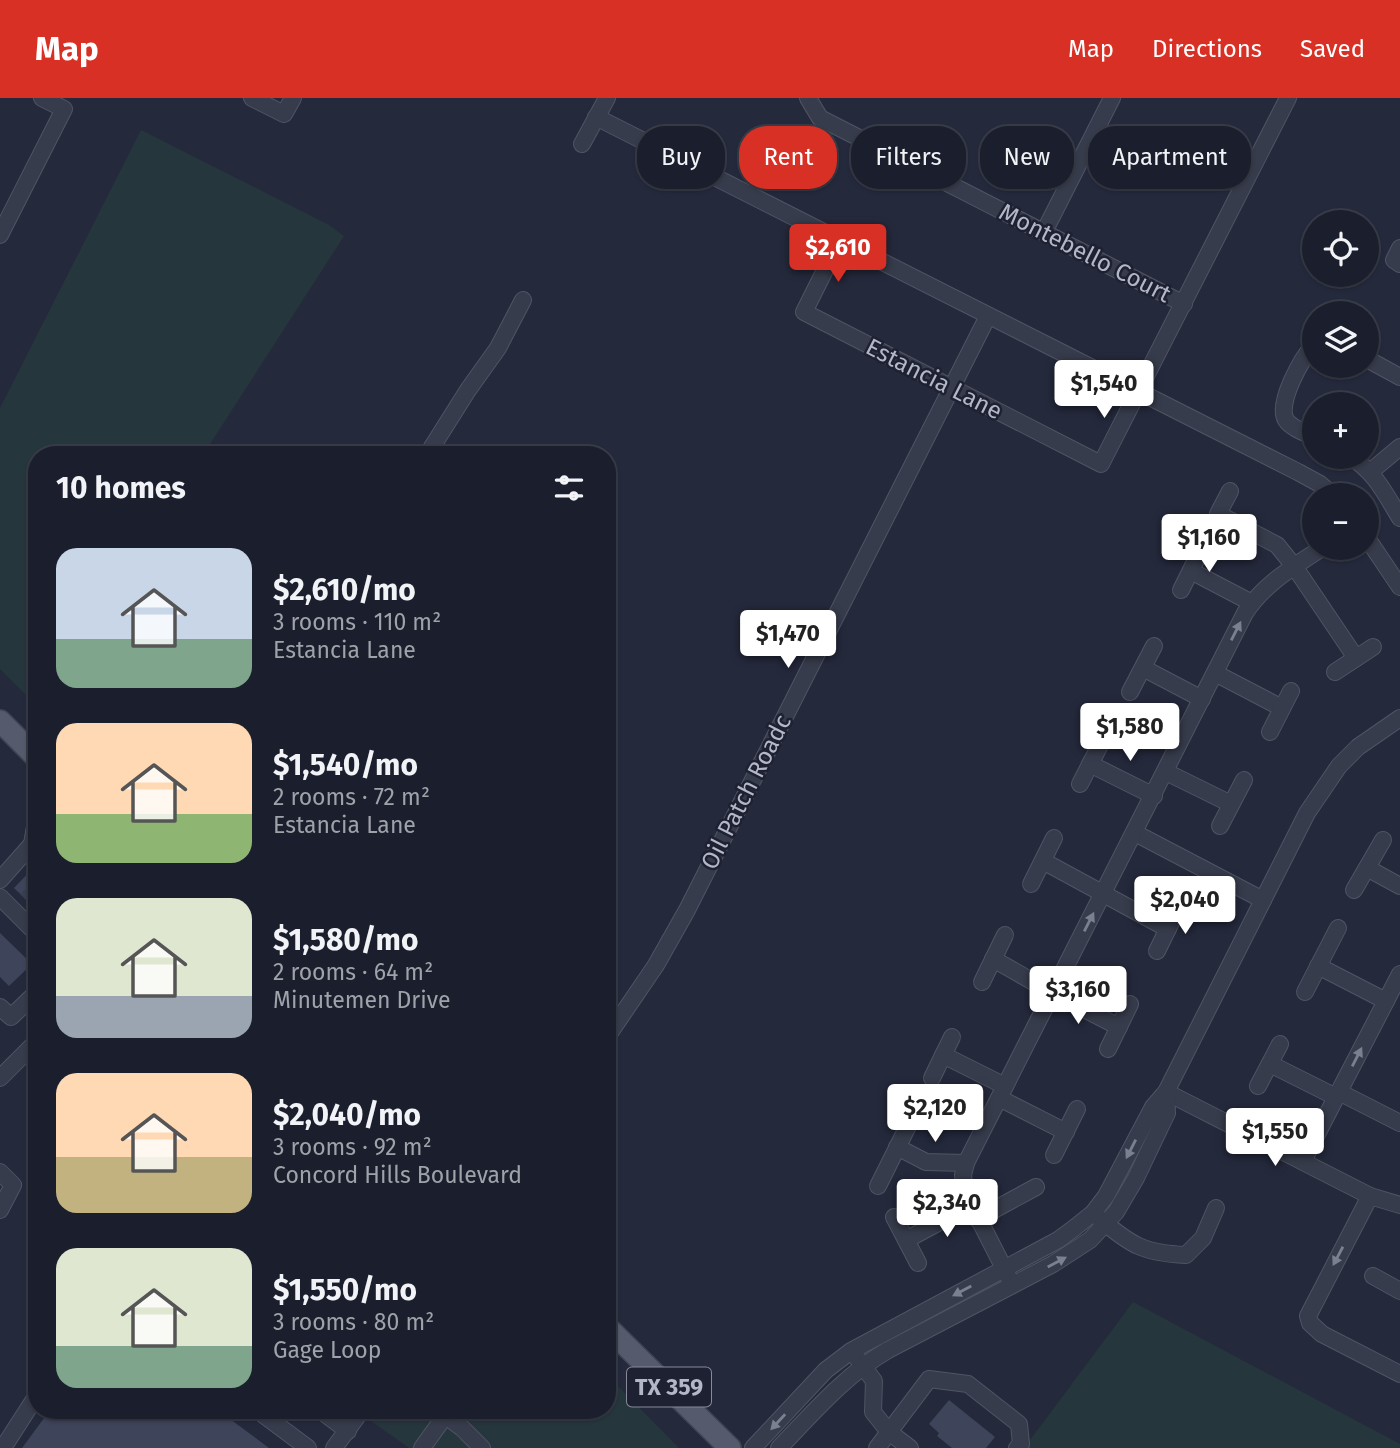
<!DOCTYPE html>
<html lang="en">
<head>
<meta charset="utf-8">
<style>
	:root { --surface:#1b1f2d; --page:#242735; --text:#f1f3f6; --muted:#a0a2aa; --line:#393d49; --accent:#d93025 }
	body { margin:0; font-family:"Fira Sans",sans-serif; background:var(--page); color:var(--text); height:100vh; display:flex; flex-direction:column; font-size:26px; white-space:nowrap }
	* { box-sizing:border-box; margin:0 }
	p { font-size:23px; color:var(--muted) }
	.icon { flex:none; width:38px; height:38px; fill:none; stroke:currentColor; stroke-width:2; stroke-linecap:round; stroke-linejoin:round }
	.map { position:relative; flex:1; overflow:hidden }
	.panel { position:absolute; left:28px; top:348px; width:588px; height:973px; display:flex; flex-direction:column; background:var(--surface); border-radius:28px; box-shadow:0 2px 5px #0004,0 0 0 2px var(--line) }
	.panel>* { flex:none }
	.hud { position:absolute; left:637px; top:28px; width:658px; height:63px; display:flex; gap:14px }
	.controls { position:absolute; left:1302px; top:112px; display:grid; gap:14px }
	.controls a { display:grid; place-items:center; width:77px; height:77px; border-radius:50%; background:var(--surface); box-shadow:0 2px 5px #0004,0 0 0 2px var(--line); font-size:35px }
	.price { position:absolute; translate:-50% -60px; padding:0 16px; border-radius:7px; background:#fff; color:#222; font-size:23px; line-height:46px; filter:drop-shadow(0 2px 4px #0008) }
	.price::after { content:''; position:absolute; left:50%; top:42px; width:21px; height:16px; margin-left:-10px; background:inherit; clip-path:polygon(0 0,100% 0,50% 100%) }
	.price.selected { background:var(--accent); color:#fff }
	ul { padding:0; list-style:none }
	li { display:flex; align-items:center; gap:21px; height:175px; padding:0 28px }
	li span { display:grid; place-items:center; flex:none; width:196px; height:140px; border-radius:21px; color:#555 }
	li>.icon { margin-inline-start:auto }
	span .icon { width:84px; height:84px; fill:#fffc; stroke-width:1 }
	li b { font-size:30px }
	h2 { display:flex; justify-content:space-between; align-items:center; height:84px; padding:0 28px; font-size:30px }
	.chip { padding:0 24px; border-radius:28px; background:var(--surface); box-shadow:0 2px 5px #0004,0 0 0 2px var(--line); font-size:24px; line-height:63px }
	.chip.selected { background:var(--accent); color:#fff }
	header { display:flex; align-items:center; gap:42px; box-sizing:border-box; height:98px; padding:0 35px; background:var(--accent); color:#fff }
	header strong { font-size:33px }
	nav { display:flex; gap:38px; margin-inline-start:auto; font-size:24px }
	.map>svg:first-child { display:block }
</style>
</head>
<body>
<header>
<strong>Map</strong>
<nav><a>Map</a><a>Directions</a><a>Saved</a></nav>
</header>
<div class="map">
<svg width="1400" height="1350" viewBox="0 0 1400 1350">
	<rect width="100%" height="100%" fill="#24293c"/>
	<g fill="#26363d">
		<polygon points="141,32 329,127 344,138 203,357 37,357 37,608 0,571 0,310"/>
		<polygon points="1133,1204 1400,1346 1400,1350 1024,1350"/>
		<polygon points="607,1277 679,1350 409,1350 357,1313 607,1312"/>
	</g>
	<g fill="#3e4459">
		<polygon points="37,766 37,812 14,790"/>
		<polygon points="0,835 32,866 9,888 0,879"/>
		<polygon points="949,1302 995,1339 986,1350 952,1350 937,1338 939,1335 929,1326"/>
		<polygon points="50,1312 218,1312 269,1350 22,1350"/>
	</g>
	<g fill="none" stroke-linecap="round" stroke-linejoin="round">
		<polyline stroke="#393e51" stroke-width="16" stroke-dasharray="16 8" stroke-linecap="butt" points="26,802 37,791"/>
		<defs>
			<g id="minor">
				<polyline points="252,0 284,16 293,0"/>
				<polyline points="808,0 820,20 1184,206"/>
				<polyline points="596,19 1298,374 1320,386 1333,397"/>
				<polyline points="582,46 607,0"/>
				<polyline points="1044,134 1112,0"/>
				<polyline points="0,137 64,11 42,0"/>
				<polyline points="840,142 804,214 1101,366 1288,0"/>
				<polyline points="1400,150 1394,162 1400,166"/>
				<path d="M1314,247C1302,259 1276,306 1286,322C1291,330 1306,335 1314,339"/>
				<polyline points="1367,261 1400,279"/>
				<polyline points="427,357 468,292 498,250 523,202"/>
				<path d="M1350,359C1374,372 1386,397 1400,420"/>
				<polyline points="1370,374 1400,349"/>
				<polyline points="1230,393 1218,416 1277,447 1294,468 1356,560"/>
				<polyline points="1367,440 1400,489"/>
				<polyline points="1191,473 1252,505"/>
				<polyline points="1181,492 1205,444"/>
				<polyline points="1143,570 1202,601"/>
				<polyline points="1335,574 1373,549"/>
				<polyline points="1215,575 1282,610"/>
				<polyline points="1130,594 1154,548"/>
				<polyline points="1270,634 1291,593"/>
				<polyline points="1090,666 1154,698"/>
				<polyline points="1166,674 1231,706"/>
				<polyline points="1080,686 1100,647"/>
				<polyline points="1220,728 1244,682"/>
				<polyline points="1135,735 1263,802"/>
				<polyline points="32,746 37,717"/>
				<polyline points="1043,763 1168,831"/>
				<polyline points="1367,770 1400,788"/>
				<polyline points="0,782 32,746 37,751"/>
				<polyline points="1031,786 1054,740"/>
				<polyline points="1354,792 1383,742"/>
				<polyline points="0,799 37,836"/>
				<polyline points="1157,853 1179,808"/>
				<polyline points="993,861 1053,895 1119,929"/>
				<polyline points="1318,868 1386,903"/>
				<polyline points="982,884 1005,837"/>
				<polyline points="1305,894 1338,830"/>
				<polyline points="0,909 11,919 37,894"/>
				<polyline points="607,939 656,867 687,812 988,218"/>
				<polyline points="1108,951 1130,906"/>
				<polyline points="943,957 1005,988"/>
				<polyline points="1270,966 1336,999"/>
				<polyline points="0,980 37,943"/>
				<polyline points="932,980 952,939"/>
				<polyline points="1258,988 1280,946"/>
				<polyline points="1166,994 1370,1098 1400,1107"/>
				<polyline points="1339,994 1400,1025"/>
				<polyline points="999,1000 1066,1034"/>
				<polyline points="897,1049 926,1064 966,1065"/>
				<polyline points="1054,1057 1077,1011"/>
				<polyline points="1303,1063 1400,876"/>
				<polyline points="0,1074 13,1087 0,1112"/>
				<polyline points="878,1088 920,1004"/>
				<polyline points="1370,1098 1308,1218 1310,1225 1322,1236 1400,1276"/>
				<polyline points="894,1119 918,1165"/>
				<polyline points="977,1121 1036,1089"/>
				<path d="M1100,1121C1132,1148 1144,1155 1186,1157L1203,1140L1216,1110"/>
				<polyline points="906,1142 971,1107"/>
				<polyline points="1373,1178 1400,1193"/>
				<path d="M1012,1186L965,1094L963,1077L966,1065L1245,515C1264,486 1293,469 1322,450"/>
				<polyline points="857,1260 874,1283 873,1314 889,1334 877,1350"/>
				<polyline points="257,1312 308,1350"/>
				<polyline points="320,1312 348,1333"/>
				<polyline points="438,1312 462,1330 482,1350"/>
				<polyline points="3,1350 37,1297"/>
				<polyline points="334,1350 362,1312"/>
				<polyline points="422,1350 445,1318"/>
				<polyline points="753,1350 826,1272 851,1253 1058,1142 1073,1131 1093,1115 1106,1098 1153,1009 1166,994 1307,715 1339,668 1358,649 1400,620"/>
				<path d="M779,1350C813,1315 845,1277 888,1252L1053,1166L1090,1142L1116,1114L1136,1080L1167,1015L1166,994"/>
				<polyline points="910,1350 889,1334 929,1281 968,1286 1019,1326 1021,1346 1017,1350"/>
			</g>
			<g id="major">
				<polyline points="0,623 37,660"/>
				<polyline points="607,1229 730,1350"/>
			</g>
		</defs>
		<use href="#minor" stroke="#505464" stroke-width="18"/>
		<use href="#major" stroke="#414555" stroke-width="24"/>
		<use href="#minor" stroke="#373c4c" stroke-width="16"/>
		<use href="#major" stroke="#555b6c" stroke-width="21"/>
	</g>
	<defs><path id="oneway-solid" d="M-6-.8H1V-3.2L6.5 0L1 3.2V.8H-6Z" transform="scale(1.75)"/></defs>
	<g fill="#7b8090">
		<use href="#oneway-solid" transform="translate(1236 533) rotate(-63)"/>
		<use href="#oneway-solid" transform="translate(1089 824) rotate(-63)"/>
		<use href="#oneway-solid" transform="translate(1357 959) rotate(-63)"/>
		<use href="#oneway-solid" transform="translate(1131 1051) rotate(117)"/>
		<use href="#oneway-solid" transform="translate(1338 1158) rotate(118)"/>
		<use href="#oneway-solid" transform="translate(1057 1164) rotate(-28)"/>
		<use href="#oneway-solid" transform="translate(962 1193) rotate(152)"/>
		<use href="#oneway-solid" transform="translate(778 1324) rotate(133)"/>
	</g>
	<g text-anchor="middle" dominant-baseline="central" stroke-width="5" stroke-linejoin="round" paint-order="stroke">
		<rect fill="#1d2131" stroke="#868a9a" stroke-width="2" x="627" y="1269.5" width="84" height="39" rx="5"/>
		<g font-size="23" font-weight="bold" fill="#b3b7c7">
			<text x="669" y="1289">TX 359</text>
		</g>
		<g font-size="24" fill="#b3b7c7" stroke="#1d2131">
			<text transform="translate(1085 155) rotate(27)">Montebello Court</text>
			<text transform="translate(934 281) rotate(27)">Estancia Lane</text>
			<text transform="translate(746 694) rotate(-63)">Oil Patch Roadc</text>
		</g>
	</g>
</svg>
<div class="controls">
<a><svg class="icon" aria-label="locate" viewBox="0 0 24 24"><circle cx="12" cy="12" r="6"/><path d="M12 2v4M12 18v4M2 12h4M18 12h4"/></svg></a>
<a><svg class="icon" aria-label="layers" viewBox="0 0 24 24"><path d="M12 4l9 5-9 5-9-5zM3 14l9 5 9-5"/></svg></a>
<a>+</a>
<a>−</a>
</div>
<b class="price selected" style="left:838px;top:186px">$2,610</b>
<b class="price" style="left:1104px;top:322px">$1,540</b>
<b class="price" style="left:1209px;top:476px">$1,160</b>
<b class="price" style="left:788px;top:572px">$1,470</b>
<b class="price" style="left:1130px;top:665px">$1,580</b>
<b class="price" style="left:1185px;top:838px">$2,040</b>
<b class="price" style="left:1078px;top:928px">$3,160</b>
<b class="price" style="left:935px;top:1046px">$2,120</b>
<b class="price" style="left:1275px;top:1070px">$1,550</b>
<b class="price" style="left:947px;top:1141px">$2,340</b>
<div class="hud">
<a class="chip">Buy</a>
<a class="chip selected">Rent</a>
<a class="chip">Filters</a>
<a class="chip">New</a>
<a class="chip">Apartment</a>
</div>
<section class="panel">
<h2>10 homes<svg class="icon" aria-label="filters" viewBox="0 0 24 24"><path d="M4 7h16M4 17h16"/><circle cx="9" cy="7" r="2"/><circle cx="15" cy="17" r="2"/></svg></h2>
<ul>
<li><span style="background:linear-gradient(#c9d6e8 65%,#7fa58c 0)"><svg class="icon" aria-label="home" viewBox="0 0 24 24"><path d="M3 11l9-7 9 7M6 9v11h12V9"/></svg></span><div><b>$2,610/mo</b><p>3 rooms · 110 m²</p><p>Estancia Lane</p></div></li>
<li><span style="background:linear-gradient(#ffd9b3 65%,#8fb573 0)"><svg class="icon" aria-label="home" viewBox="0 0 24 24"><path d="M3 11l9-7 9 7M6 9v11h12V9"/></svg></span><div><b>$1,540/mo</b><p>2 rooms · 72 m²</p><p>Estancia Lane</p></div></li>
<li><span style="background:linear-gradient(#dfe7d0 70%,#9aa5b1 0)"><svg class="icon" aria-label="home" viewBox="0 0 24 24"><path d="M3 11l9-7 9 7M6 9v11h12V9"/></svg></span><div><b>$1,580/mo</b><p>2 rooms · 64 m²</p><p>Minutemen Drive</p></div></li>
<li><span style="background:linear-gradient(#ffd9b3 60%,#c2b280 0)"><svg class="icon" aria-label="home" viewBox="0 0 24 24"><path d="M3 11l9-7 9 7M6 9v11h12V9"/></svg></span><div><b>$2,040/mo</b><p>3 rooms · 92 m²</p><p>Concord Hills Boulevard</p></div></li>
<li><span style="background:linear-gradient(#dfe7d0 70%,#7fa58c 0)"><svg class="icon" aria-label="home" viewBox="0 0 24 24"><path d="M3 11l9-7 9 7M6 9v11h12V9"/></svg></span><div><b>$1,550/mo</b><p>3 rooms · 80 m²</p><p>Gage Loop</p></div></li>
</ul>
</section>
</div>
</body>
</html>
